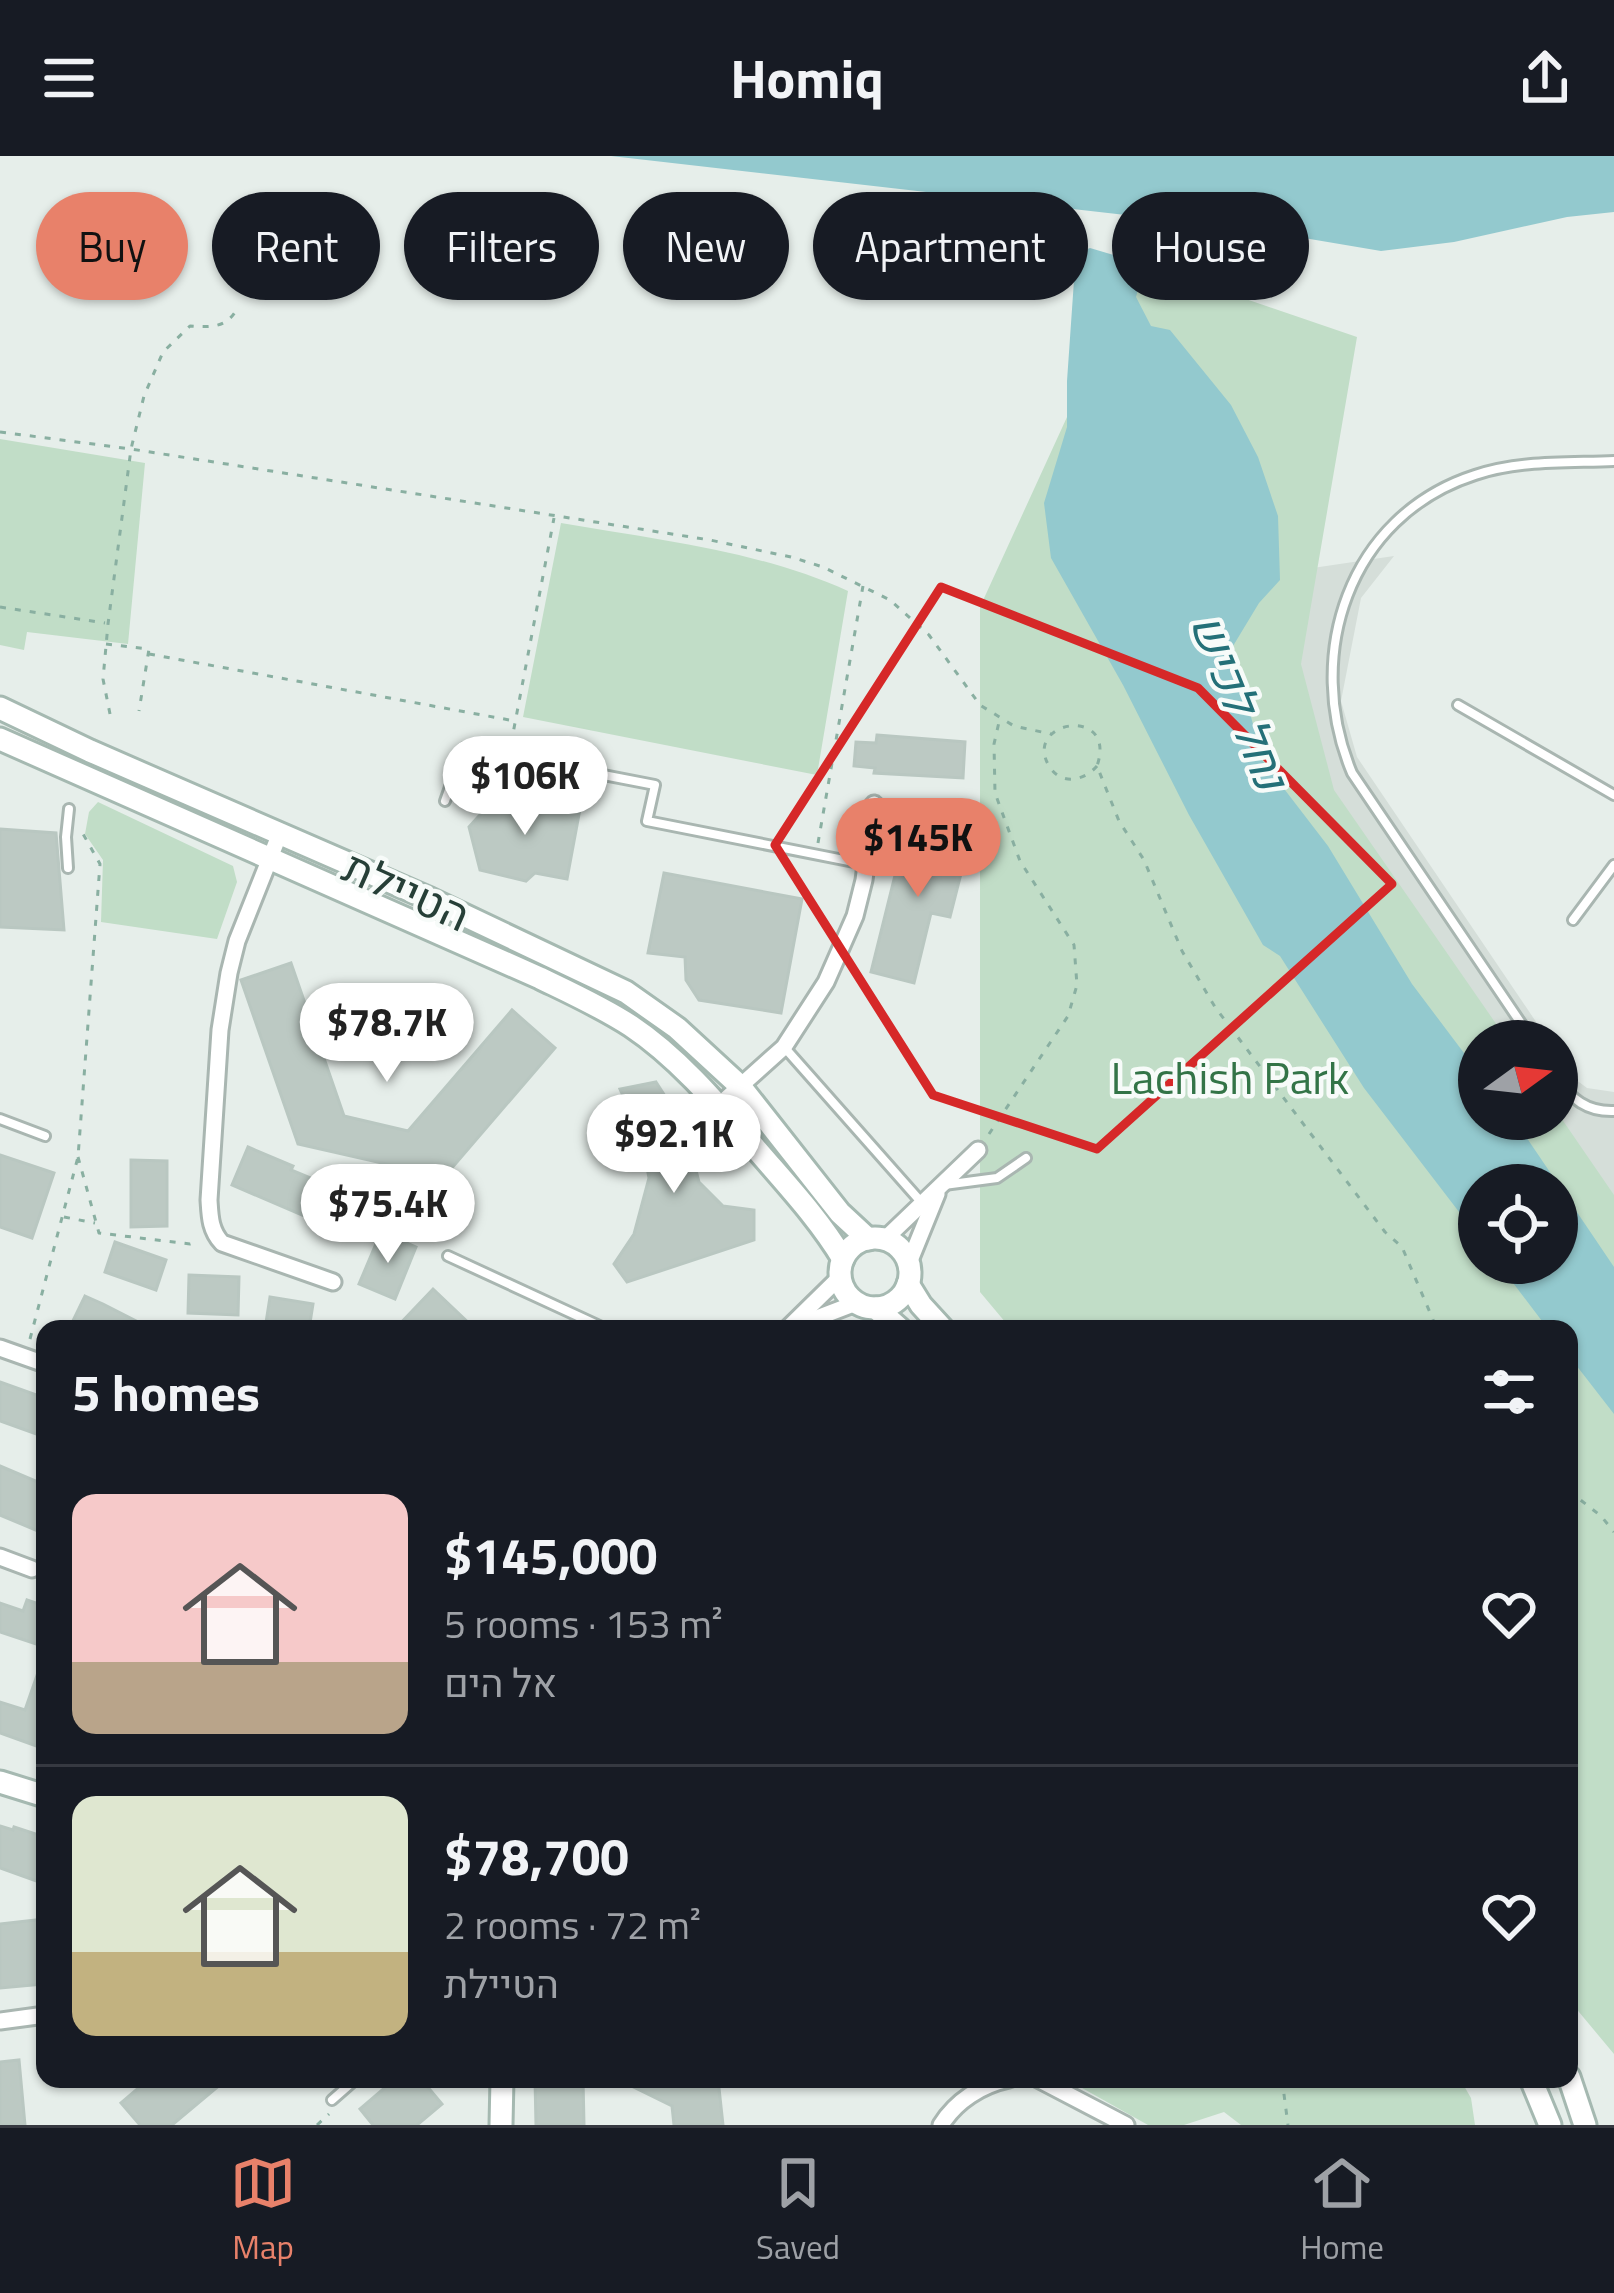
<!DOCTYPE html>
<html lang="en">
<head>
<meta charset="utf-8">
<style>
	:root { --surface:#171b24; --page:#242831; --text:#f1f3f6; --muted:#9ea1a6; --line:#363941; --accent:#e8816a }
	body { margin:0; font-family:"Titillium Web",Heebo,sans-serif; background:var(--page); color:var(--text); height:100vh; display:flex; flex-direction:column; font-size:45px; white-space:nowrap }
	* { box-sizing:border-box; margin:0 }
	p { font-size:39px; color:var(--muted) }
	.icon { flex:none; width:66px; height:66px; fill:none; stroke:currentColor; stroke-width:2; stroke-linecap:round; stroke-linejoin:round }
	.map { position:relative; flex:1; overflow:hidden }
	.panel { position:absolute; left:36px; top:1164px; width:1542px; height:768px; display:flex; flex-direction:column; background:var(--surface); border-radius:24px; box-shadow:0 3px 9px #0004 }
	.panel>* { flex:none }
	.hud { position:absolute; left:36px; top:36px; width:1542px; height:108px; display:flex; gap:24px }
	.needle { width:78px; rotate:75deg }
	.buttons { position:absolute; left:1458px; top:864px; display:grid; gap:24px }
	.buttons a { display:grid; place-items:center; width:120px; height:120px; border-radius:50%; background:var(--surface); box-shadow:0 3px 9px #0004; font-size:60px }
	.price { position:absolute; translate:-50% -102px; padding:0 27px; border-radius:42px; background:#fff; color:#222; font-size:39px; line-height:78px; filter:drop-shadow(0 3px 6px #0008) }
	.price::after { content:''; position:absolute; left:50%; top:72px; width:36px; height:27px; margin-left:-18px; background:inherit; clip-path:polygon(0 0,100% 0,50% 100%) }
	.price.on { background:var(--accent); color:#111 }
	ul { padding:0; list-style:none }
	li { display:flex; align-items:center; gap:36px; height:300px; padding:0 36px }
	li+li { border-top:3px solid var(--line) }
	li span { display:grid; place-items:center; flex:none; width:336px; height:240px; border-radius:24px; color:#555 }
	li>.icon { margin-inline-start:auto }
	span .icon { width:144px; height:144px; fill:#fffc; stroke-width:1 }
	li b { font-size:51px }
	h2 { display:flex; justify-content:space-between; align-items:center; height:144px; padding:0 36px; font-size:51px }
	.pill { padding:0 42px; border-radius:54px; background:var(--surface); box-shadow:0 3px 9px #0004; font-size:42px; line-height:108px }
	.pill.on { background:var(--accent); color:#111 }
	header { display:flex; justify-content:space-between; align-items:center; height:156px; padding:0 36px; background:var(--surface); font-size:54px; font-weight:700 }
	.dock { display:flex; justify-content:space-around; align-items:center; height:168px; border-top:3px solid var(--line); background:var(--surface); font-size:33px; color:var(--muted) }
	.dock a { display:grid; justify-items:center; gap:6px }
	.dock .on { color:var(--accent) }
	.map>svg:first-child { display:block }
</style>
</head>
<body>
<header><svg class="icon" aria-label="menu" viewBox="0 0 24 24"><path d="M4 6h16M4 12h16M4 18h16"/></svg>Homiq<svg class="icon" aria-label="share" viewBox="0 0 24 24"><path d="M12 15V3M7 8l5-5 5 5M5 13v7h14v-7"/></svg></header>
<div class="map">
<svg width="1614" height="1969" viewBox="0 0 1614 1969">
	<rect width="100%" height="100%" fill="#e6eeea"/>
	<g fill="#d5ded9">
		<polygon points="1394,400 1361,442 1341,545 1357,601 1549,885 1479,885 1306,641 1276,457 1299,414"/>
		<polygon points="1557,897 1575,923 1587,932 1614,936 1614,1079 1557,963"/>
	</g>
	<g fill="#c1ddc7" fill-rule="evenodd">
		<path d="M1138,106L1357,181L1301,508L1334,634L1508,885H1479V963H1557V956L1614,1039V1898L1569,1844V1173H1011L980,1136V451ZM1479,1029H1557V1107H1479Z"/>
		<polygon points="0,283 145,307 128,488 27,476 24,494 0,489"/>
		<path d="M561,367C658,384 757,394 848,435L817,619L523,561Z"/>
		<polygon points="98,646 233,710 237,726 217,783 101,766 103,704 85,678 89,656"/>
		<polygon points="1066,1923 1460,1923 1471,1942 1475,1969 1241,1969 1224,1956 1184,1969 1148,1969"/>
	</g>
	<g fill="#93c9ce">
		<polygon points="611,0 1614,0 1614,56 1567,61 1454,86 1381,95 1257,74"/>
		<polygon points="1090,92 1127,103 1142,119 1136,141 1151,170 1170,174 1231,249 1258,301 1278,360 1280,424 1259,447 1233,490 1262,604 1328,690 1412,828 1479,917 1479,963 1514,963 1614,1111 1614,1258 1569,1200 1569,1173 1548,1173 1498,1107 1557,1107 1557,1029 1479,1029 1479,1082 1364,932 1280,800 1263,789 1189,659 1123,529 1051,402 1044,347 1067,271 1067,225 1075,110 1080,96"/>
	</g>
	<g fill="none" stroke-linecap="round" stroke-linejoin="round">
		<path stroke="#93c9ce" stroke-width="6" d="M1034,48C1041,72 1058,86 1080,96"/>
	</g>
	<g fill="#bcc9c3" stroke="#b9c7c1" stroke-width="3">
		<polygon points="877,579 965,586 963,622 874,617 875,612 854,610 856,586 876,587"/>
		<polygon points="499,638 580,653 567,723 535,717 526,725 480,714 469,671"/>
		<polygon points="907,671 969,686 950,761 931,757 914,827 871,816"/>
		<polygon points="0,673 56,677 64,774 0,771"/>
		<polygon points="664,717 802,743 781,857 699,844 686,824 685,801 648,797"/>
		<polygon points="291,807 344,960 408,975 512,854 555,892 444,1021 298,988 241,824"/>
		<polygon points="656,926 685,971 699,1026 723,1050 754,1054 754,1084 627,1126 614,1108 634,1078 649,1022 641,980 620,933"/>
		<polygon points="248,991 293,1010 291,1014 359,1042 344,1077 232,1029"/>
		<polygon points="0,999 54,1017 32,1082 0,1071"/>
		<polygon points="131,1004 167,1005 167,1070 131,1071"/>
		<polygon points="381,1076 416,1091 395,1143 359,1128"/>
		<polygon points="115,1086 166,1104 156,1134 105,1116"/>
		<polygon points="189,1119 239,1121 238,1159 188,1157"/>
		<polygon points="433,1133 475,1173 395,1173"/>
		<polygon points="85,1140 103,1148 152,1173 69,1173"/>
		<polygon points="270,1141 313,1148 309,1173 265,1173"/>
		<polygon points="0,1226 45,1242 45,1281 0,1265"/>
		<polygon points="0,1310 45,1329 45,1378 0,1359"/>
		<polygon points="27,1444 45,1450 45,1491 0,1476 0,1447 23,1455"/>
		<polygon points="42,1505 45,1505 45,1593 0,1577 0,1546 25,1554"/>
		<polygon points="0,1670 13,1674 14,1671 45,1681 45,1728 0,1712"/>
		<polygon points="45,1763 45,1828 0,1832 0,1768"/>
		<polygon points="19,1904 25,1969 0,1969 0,1906"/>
		<polygon points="149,1923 227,1923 172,1969 140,1969 121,1947"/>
		<polygon points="395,1923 421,1923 442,1948 417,1969 373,1969 360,1953"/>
		<polygon points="535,1923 583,1923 584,1969 536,1969"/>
		<polygon points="617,1923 718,1923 723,1969 674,1969 672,1950"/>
	</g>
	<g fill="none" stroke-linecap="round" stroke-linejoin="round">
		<defs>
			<g id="lane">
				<polyline points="1458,549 1614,639"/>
				<polyline points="445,645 464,592 655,629 647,665 864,708"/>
				<polyline points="68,712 66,681 69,653"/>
				<polyline points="1573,764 1614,709"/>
				<path d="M1533,885L1352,617C1303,500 1348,360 1475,319C1520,304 1568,307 1614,305"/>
				<polyline points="785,892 922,1047"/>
				<path d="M1557,922C1571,943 1587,956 1614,955"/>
				<polyline points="0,963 45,980"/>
				<polyline points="944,1029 997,1022 1026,1002"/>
				<polyline points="448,1100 606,1173"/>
				<polyline points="332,1944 356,1923"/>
			</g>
			<g id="street">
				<path d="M280,677L237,785L229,817L220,874L209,1044C210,1060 210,1074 222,1087L333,1126"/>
				<polyline points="718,950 784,891 826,826 855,760 864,724 874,648"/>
				<polyline points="885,1083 978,994"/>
				<polyline points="909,1107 937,1038"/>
				<polyline points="796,1170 856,1147"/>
				<polyline points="787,1173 840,1121"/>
				<polyline points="0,1192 45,1208"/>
				<polyline points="0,1401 32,1413"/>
				<polyline points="0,1865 45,1859"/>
				<polyline points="1038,1923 1126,1969"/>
				<path d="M941,1969C956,1945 981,1929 1009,1923"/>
			</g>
			<g id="secondary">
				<polyline points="0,552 90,595 430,743 626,836 677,872 740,930 840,1057 868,1083"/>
				<path d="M0,583L540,822C571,837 602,851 631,870C679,902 719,950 757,994C787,1029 819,1063 843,1103"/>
				<circle cx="875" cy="1117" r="35"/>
				<polyline points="908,1128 921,1149 943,1173"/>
				<polyline points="876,1152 900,1173"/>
				<polyline points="0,1626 45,1640"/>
				<polyline points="1569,1921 1585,1969"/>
				<polyline points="1531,1923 1550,1969"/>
				<polyline points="501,1969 502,1923"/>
			</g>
		</defs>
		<use href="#lane" stroke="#a9b6b1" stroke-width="14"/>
		<use href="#street" stroke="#a9b6b1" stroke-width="21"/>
		<use href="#secondary" stroke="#a5b9b1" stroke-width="27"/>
		<g stroke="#89afa1" stroke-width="3" stroke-dasharray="6 9" stroke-linecap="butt">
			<polyline points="0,276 131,293 710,384 791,401 823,411 890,444 929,479 980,549 1014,570 1051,578"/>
			<polyline points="0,451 105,467"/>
			<polyline points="106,488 149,493 139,555"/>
			<polyline points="149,498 515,565"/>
			<path d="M110,558L103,523L108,468L131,293L144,240L163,196L190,170C209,171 226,173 237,153"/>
			<polyline points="511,588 554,362"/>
			<path d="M1097,610C1084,625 1061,630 1049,610C1022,564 1118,549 1097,610L1119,665L1144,704L1182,795L1215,851L1385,1076L1402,1091L1437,1173"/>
			<polyline points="818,687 863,430"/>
			<polyline points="989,978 1068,860 1077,829 1074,789 1020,705 995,637 994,588 999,566"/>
			<polyline points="78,1001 99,1077 190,1088 196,1086"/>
			<polyline points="64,1061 95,1067"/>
			<polyline points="30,1183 78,1001 100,708 82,676"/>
			<polyline points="1569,1335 1601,1360 1614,1376"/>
			<polyline points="1282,1923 1288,1969"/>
			<polyline points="317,1969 329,1958"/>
		</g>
		<use href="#lane" stroke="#fff" stroke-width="8"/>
		<use href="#street" stroke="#fff" stroke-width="15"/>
		<use href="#secondary" stroke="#fff" stroke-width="21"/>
	</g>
	<path fill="none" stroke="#d62828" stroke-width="9" stroke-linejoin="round" d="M941,431L1198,532L1392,728L1097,993L933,939L775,689Z"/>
	<g text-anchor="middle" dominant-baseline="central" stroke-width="9" stroke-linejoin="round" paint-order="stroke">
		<g font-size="45" fill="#263f37" stroke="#f7fbf9">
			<text transform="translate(407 734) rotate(24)">הטיילת</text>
		</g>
		<g font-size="45" fill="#337447" stroke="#f7fbf9">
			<text x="1230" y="921">Lachish Park</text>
		</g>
		<g font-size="48" font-style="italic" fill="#247078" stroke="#f7fbf9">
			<text transform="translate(1240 545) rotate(68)">נחל לכיש</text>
		</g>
	</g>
</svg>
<div class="buttons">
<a><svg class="needle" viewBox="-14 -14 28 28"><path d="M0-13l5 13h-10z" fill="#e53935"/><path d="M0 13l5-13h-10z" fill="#9ea1a6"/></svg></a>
<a><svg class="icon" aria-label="locate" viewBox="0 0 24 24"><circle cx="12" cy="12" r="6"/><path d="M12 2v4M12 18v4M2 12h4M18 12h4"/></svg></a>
</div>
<b class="price" style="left:525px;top:682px">$106K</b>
<b class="price on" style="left:918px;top:744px">$145K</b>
<b class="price" style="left:387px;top:929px">$78.7K</b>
<b class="price" style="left:674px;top:1040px">$92.1K</b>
<b class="price" style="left:388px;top:1110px">$75.4K</b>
<div class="hud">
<a class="pill on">Buy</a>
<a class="pill">Rent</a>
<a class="pill">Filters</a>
<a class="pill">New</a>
<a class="pill">Apartment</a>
<a class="pill">House</a>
</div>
<section class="panel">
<h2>5 homes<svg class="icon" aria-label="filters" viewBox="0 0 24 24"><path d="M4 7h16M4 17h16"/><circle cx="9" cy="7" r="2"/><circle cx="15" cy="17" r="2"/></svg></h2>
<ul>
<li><span style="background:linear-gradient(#f6c9c9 70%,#b9a48a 0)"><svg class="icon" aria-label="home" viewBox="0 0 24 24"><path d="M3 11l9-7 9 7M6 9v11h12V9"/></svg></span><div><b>$145,000</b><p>5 rooms · 153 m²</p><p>אל הים</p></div><svg class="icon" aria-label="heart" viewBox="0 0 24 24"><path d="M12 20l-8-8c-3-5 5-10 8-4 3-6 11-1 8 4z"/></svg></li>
<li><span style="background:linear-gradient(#dfe7d0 65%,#c2b280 0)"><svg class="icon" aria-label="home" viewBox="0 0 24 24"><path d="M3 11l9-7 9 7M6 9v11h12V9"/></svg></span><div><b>$78,700</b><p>2 rooms · 72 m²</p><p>הטיילת</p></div><svg class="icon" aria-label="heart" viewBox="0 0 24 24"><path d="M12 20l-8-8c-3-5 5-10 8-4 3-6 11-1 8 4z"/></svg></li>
</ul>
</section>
</div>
<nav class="dock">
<a class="on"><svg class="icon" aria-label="map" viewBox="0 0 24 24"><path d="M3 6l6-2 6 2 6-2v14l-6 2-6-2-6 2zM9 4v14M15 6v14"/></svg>Map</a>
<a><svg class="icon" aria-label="saved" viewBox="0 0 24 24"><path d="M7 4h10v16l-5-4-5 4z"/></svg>Saved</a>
<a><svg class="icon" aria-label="home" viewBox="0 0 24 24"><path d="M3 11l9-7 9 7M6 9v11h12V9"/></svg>Home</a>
</nav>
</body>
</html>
